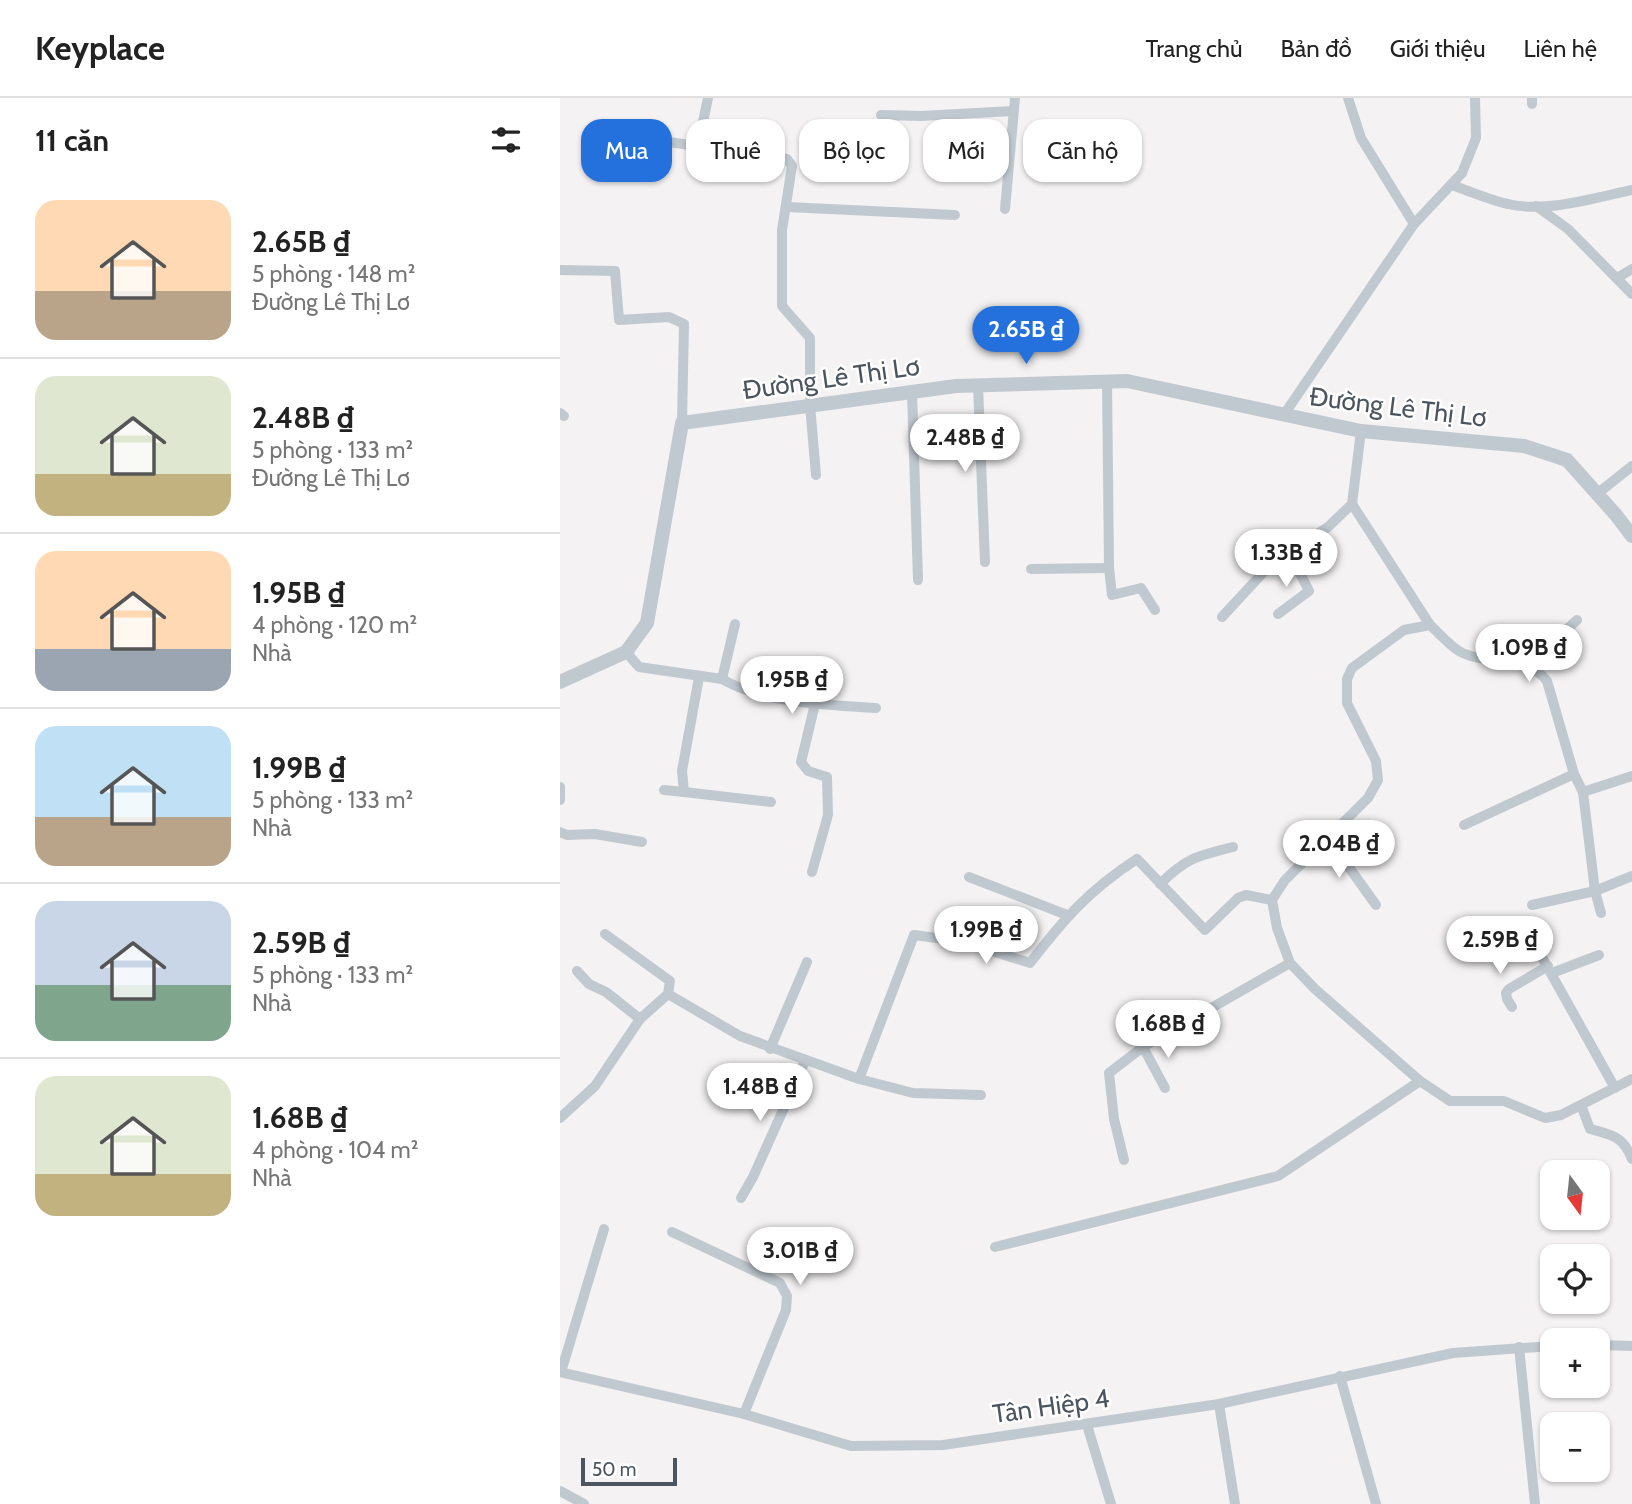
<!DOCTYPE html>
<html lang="vi">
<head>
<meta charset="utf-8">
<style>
	:root { --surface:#fff; --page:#f2f2f2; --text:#222; --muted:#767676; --line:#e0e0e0; --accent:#2470dd }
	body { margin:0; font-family:Cabin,sans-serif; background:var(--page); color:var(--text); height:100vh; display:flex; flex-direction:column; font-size:26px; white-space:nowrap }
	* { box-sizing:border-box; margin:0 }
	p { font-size:23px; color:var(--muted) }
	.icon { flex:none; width:38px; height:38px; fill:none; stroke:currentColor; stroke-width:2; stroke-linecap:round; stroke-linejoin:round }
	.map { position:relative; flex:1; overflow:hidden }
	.side { display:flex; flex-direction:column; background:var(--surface); width:560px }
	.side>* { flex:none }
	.guide { position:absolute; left:21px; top:21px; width:665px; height:63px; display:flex; gap:14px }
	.needle { width:46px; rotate:165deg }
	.tools { position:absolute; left:980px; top:1062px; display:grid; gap:14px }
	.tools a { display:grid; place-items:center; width:70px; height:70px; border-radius:14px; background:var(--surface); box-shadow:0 2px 5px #0004; font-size:35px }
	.scale { position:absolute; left:21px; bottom:18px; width:96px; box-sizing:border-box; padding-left:7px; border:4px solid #4b555f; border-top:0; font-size:19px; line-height:24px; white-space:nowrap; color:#4b555f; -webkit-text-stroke:5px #fff; paint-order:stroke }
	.price { position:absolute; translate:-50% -60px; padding:0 16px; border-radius:24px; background:#fff; color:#222; font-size:23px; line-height:46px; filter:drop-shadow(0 2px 4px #0008) }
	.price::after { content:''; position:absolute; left:50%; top:42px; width:21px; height:16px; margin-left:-10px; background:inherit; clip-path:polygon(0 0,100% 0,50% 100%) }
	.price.selected { background:var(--accent); color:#fff }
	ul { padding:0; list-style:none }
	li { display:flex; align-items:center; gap:21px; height:175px; padding:0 35px }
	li+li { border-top:2px solid var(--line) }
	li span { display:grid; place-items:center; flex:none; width:196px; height:140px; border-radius:21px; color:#555 }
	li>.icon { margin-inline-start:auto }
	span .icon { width:84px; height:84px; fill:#fffc; stroke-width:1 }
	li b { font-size:30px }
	h2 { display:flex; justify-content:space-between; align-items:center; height:84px; padding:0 35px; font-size:30px }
	.chip { padding:0 24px; border-radius:21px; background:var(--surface); box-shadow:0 2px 5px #0004; font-size:24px; line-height:63px }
	.chip.selected { background:var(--accent); color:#fff }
	header { display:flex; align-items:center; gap:42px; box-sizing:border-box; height:98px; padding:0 35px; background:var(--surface); border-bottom:2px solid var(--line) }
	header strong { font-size:33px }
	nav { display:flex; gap:38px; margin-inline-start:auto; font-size:24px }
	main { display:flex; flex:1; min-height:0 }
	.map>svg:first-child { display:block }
</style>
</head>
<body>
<header>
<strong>Keyplace</strong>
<nav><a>Trang chủ</a><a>Bản đồ</a><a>Giới thiệu</a><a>Liên hệ</a></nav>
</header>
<main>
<section class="side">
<h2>11 căn<svg class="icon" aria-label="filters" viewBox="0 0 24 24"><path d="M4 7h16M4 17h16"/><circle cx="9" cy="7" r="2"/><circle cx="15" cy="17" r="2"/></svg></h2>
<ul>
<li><span style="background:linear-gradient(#ffd9b3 65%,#b9a48a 0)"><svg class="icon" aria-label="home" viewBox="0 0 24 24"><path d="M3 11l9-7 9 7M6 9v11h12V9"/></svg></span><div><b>2.65B ₫</b><p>5 phòng · 148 m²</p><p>Đường Lê Thị Lơ</p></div></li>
<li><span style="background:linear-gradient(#dfe7d0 70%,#c2b280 0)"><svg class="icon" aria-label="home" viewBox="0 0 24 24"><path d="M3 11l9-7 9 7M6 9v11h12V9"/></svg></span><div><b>2.48B ₫</b><p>5 phòng · 133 m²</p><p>Đường Lê Thị Lơ</p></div></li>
<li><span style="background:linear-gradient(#ffd9b3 70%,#9aa5b1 0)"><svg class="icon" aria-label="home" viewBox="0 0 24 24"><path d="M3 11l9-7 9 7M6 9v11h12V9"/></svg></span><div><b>1.95B ₫</b><p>4 phòng · 120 m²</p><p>Nhà</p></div></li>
<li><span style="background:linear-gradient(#bfe0f5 65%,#b9a48a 0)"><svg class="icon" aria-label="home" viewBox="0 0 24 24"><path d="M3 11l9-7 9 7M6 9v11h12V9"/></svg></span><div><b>1.99B ₫</b><p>5 phòng · 133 m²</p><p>Nhà</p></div></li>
<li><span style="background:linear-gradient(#c9d6e8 60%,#7fa58c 0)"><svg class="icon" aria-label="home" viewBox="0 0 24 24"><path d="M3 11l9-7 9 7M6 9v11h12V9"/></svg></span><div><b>2.59B ₫</b><p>5 phòng · 133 m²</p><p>Nhà</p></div></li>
<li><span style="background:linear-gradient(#dfe7d0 70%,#c2b280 0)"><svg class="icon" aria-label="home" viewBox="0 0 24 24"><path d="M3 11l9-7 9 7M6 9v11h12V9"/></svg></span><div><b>1.68B ₫</b><p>4 phòng · 104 m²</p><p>Nhà</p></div></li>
</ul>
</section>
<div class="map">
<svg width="1072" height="1406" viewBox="0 0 1072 1406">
	<rect width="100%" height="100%" fill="#f4f2f2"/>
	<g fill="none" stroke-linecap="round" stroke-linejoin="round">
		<g stroke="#c1c9d0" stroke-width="10">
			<polyline points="788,0 801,40 854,126"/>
			<polyline points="972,6 972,0"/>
			<polyline points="321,17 361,18 453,13"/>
			<polyline points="109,44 227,61 232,68 222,132 222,208 250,240 250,307 256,377"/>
			<polyline points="138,48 148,0"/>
			<path d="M891,87C910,93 929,102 948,106C985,115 1035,100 1072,92"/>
			<polyline points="976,108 1008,131 1072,196"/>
			<polyline points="227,109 395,117"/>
			<polyline points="445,111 455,0"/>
			<polyline points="0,172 55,173 59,222 109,219 124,226 122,325"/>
			<polyline points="1057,180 1072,171"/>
			<polyline points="547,282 549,470 552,497 581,490 595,512"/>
			<polyline points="418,287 425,464"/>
			<polyline points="352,294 358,482"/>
			<polyline points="0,315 4,318"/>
			<polyline points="723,318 854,126 902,75 916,40 915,0"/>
			<polyline points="1037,396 1072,368"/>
			<polyline points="792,406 870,527"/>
			<polyline points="729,454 768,429 792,406 801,333"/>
			<polyline points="471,471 549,470"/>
			<polyline points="662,519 712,465 729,454 749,493 718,516"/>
			<polyline points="66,554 79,569 162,581 175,526"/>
			<polyline points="968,567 1017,522"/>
			<polyline points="139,579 122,673 124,694 211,704"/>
			<path d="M162,581C202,605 269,607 316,610"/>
			<path d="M1072,678L1023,694L1014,676L987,583C966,555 927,569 899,553C889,547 879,535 870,527L844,532L792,570L787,581V605L816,663L818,682L808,700L725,782L712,802L717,830L730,865L755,891L860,983L890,1003H944L985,1020L1001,1017L1072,981"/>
			<polyline points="0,689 0,702"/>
			<polyline points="104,692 124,694"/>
			<polyline points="1023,694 1035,793 1041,815"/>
			<polyline points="904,727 1014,676"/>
			<polyline points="0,734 7,737 35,736 82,744"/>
			<polyline points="768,740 816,807"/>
			<polyline points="252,774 268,717 267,679 248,673 241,664 255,606"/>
			<polyline points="409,779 507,817"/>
			<path d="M600,786C626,760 639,757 673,749"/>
			<polyline points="972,807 1035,793 1072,778"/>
			<polyline points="45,836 110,883 108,896"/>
			<polyline points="979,854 1055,990"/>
			<polyline points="17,873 29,886 46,894 80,921"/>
			<polyline points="992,875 1039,857"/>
			<polyline points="952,909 947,901 946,895 949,891 988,868"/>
			<polyline points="583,949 605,990"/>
			<polyline points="210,951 247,864"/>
			<path d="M299,981L354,837L400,843L470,865C504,821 529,792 577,761L645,832L678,800L686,797L712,802"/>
			<path d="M1021,1007L1030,1031C1052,1037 1063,1038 1072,1061"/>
			<polyline points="0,1020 35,988 80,921 108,896 180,938 299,981 353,995 421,997"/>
			<polyline points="564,1062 554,1021 549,975 583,949 730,865"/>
			<polyline points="181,1100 193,1079 245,963"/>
			<polyline points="112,1134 220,1185 227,1198 226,1212 184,1316"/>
			<polyline points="435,1149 718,1078 860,983"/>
			<polyline points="1038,1247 1072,1248"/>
			<polyline points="959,1249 975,1406"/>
			<polyline points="0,1274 184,1316 291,1348 383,1347 659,1306 893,1255 992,1248"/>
			<polyline points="1,1274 44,1131"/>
			<polyline points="780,1278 816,1406"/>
			<polyline points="659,1306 675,1406"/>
			<polyline points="527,1327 551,1406"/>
			<polyline points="0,1393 24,1406"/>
		</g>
		<polyline stroke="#c1c9d0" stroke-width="14" points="0,584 66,554 87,525 122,325 396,288 567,283 801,333 964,348 1007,362 1056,417 1072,438"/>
	</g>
	<g text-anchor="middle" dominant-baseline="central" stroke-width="5" stroke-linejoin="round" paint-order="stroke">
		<g font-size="26" fill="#4b555f" stroke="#fff">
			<text transform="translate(271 280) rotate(-8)">Đường Lê Thị Lơ</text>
			<text transform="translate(838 309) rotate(7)">Đường Lê Thị Lơ</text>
			<text transform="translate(491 1308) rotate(-8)">Tân Hiệp 4</text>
		</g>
	</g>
</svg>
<div class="tools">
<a><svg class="needle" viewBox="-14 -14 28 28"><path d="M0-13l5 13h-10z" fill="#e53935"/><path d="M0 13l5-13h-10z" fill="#767676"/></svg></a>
<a><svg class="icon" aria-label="locate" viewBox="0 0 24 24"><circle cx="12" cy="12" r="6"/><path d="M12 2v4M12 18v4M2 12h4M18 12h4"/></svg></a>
<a>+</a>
<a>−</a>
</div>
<div class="scale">50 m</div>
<b class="price selected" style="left:466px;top:268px">2.65B ₫</b>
<b class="price" style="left:405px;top:376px">2.48B ₫</b>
<b class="price" style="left:726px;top:491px">1.33B ₫</b>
<b class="price" style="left:969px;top:586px">1.09B ₫</b>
<b class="price" style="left:232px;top:618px">1.95B ₫</b>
<b class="price" style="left:779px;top:782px">2.04B ₫</b>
<b class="price" style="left:426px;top:868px">1.99B ₫</b>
<b class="price" style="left:940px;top:878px">2.59B ₫</b>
<b class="price" style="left:608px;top:962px">1.68B ₫</b>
<b class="price" style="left:200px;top:1025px">1.48B ₫</b>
<b class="price" style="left:240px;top:1189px">3.01B ₫</b>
<div class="guide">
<a class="chip selected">Mua</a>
<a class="chip">Thuê</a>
<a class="chip">Bộ lọc</a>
<a class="chip">Mới</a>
<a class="chip">Căn hộ</a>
</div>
</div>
</main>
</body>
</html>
